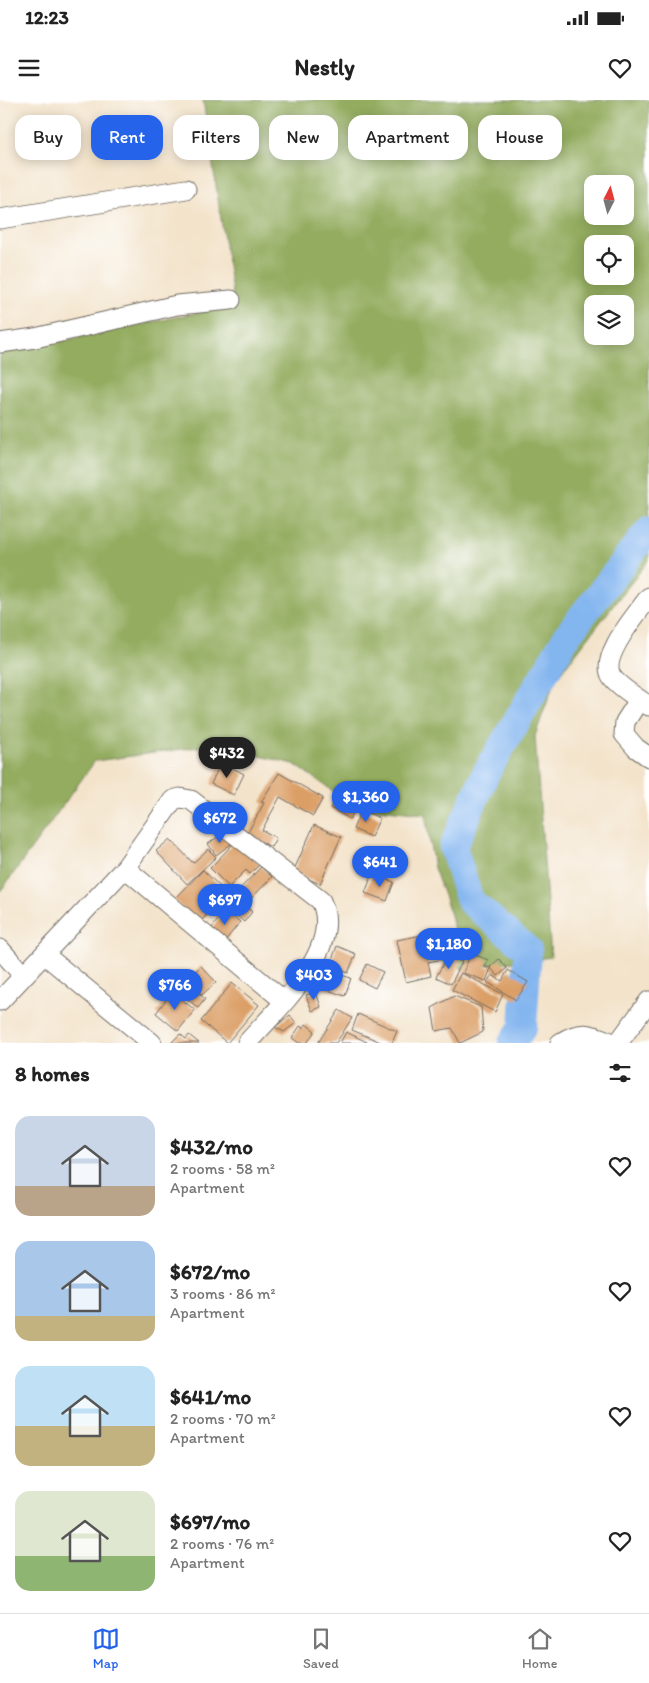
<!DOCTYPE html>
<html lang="en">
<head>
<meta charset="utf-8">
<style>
	:root { --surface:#fff; --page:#f2f2f2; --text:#222; --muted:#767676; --line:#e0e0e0; --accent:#2563eb }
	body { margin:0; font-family:Itim,sans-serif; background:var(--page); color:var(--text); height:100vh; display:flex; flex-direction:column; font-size:19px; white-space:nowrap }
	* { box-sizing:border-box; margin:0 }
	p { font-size:16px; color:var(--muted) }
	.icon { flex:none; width:28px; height:28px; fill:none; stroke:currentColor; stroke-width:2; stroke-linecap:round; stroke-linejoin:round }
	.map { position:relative; height:943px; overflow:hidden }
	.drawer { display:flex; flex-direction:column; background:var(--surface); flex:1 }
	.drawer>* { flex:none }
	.top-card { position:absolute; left:15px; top:15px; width:620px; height:45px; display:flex; gap:10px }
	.needle { width:32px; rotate:6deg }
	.tools { position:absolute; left:584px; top:75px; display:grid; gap:10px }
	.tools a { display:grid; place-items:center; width:50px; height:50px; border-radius:10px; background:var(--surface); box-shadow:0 2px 12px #0003; font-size:25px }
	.price { position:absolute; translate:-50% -42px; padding:0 11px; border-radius:18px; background:var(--accent); color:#fff; font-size:16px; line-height:32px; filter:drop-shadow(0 1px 2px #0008) }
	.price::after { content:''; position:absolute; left:50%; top:30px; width:15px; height:11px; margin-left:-8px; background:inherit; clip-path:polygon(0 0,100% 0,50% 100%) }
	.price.current { background:#222; color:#fff }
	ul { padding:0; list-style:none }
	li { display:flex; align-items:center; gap:15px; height:125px; padding:0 15px }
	li span { display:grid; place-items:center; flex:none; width:140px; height:100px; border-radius:15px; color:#555 }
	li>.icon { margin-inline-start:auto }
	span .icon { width:60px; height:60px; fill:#fffc; stroke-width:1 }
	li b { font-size:21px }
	h2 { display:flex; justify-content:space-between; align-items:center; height:60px; padding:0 15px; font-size:21px }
	.tag { padding:0 18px; border-radius:15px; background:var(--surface); box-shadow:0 2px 12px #0003; font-size:18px; line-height:45px }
	.tag.current { background:var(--accent); color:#fff }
	.status { display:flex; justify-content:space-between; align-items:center; height:35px; padding:0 25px; background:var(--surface); direction:ltr }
	.status svg { height:14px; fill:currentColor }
	header { display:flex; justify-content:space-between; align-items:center; height:65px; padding:0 15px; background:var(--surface); font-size:22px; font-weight:700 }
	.dock { display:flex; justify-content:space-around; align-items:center; height:70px; border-top:1px solid var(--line); background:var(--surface); font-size:14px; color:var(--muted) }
	.dock a { display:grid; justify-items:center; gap:2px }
	.dock .current { color:var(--accent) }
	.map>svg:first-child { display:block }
</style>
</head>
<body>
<div class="status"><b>12:23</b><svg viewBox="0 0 49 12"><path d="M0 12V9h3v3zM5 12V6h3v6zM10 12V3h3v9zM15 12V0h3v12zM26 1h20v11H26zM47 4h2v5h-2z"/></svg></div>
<header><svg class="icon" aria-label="menu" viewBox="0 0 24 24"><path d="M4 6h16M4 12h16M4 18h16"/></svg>Nestly<svg class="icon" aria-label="heart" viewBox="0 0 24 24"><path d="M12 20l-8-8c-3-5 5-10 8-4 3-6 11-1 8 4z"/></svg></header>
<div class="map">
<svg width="649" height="943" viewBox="0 0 649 943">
	<rect width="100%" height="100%" fill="#fff"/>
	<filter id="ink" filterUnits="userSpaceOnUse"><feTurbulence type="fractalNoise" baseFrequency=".02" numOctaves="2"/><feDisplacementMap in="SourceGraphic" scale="10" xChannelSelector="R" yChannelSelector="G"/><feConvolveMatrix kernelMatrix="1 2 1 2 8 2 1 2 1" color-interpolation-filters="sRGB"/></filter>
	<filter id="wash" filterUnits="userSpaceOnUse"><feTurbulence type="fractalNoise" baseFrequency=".0096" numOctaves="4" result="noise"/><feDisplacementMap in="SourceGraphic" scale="20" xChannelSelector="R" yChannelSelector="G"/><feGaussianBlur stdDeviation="1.12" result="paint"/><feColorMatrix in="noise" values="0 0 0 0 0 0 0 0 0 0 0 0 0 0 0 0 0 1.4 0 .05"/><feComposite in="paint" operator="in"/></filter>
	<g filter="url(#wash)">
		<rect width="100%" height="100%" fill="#f3e3ca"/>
		<path fill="#93ac5e" stroke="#5f6c44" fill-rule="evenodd" d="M203,0H649V460L555,580L535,636L551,857L461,869L451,815L434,768L425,714L356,707L294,664L213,645L95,661L0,792V254L234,205ZM592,84H625V116H592ZM592,144H625V176H592ZM592,204H625V236H592Z"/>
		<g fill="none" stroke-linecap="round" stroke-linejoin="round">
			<polyline stroke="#83b5ef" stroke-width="28" points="512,943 523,927 528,850 470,801 453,747 486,673 568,534 649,430"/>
		</g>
		<g id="blocks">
			<g fill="#db9f66">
				<polygon points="221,662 244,674 234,695 211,684"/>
				<polygon points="279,673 323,698 313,716 280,697 262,730 276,738 271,747 247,734 264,703 261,702"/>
				<polygon points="337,697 357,707 350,719 330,708"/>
				<polygon points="361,710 380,718 371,737 353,729"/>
				<polygon points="314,725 341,737 320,784 293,772"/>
				<polygon points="223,733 231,744 216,755 208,744"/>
				<polygon points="170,739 193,763 208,749 216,757 187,784 156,751"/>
				<polygon points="236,741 260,764 250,774 246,770 229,787 210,768"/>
				<polygon points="261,767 272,777 245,805 252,812 244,822 229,809 237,799 233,796"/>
				<polygon points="203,770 234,800 217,817 211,811 199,823 174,800"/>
				<polygon points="372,775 394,782 387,801 365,793"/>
				<polygon points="226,810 240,822 225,841 210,830"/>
				<polygon points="422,835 425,848 424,840 439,837 444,859 428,862 431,876 406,882 397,840"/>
				<polygon points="337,846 356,854 348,873 330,865"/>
				<polygon points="471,853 488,860 485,867 491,868 486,881 463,873"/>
				<polygon points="448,855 462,862 451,884 436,877"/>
				<polygon points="499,859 507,868 498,876 490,867"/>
				<polygon points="367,864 383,872 375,888 359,880"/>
				<polygon points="201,866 216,882 202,895 187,879"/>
				<polygon points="325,870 351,878 345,896 319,887"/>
				<polygon points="508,870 528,882 516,900 487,882 492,875 502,881"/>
				<polygon points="461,873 503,894 495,912 452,890"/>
				<polygon points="183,880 205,899 198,908 176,889"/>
				<polygon points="232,883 259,905 227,943 201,921"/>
				<polygon points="172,892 195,910 178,931 156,913"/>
				<polygon points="316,892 321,907 312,911 306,895"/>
				<polygon points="454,896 481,907 483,932 460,943 452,928 436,931 432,908"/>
				<polygon points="339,910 352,918 336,943 318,943"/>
				<polygon points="358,914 397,931 392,943 383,943 352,930"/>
				<polygon points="290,915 296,923 284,932 275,927"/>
				<polygon points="306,924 315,931 307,943 299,943 292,938 300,926 303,928"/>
				<polygon points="346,932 369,943 340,943"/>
				<polygon points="180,934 186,939 189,935 199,943 171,943"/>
			</g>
		</g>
	</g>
	<g filter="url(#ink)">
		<use href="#blocks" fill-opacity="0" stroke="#716b63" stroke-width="1"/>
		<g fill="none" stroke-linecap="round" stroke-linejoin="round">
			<defs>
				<g id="street">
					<polyline points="0,119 186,89"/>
					<polyline points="0,243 35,238 177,205 231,200"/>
					<path d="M649,497C638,513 598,557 612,577C620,588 638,598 649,606"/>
					<polyline points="639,600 625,622 624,634 636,648 649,657"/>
					<polyline points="125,768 284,901"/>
					<polyline points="0,849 23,875"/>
					<polyline points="45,855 152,943"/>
					<path d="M0,901L125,768L173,700L180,698L191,700L321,801C344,849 276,910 247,943"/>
					<path d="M560,943C582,929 591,934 613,943"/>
					<polyline points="618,943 649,901"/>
				</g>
			</defs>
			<use href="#street" stroke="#716b63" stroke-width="21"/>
			<use href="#street" stroke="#fff" stroke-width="19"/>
		</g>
	</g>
</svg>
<div class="tools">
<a><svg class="needle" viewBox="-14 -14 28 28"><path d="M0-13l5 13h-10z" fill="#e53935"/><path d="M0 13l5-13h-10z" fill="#767676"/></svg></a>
<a><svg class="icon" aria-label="locate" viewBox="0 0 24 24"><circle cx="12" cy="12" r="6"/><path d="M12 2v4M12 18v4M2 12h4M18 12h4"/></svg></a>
<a><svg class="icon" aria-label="layers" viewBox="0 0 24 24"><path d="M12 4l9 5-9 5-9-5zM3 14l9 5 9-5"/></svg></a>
</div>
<b class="price current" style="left:227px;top:679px">$432</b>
<b class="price" style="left:366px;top:723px">$1,360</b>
<b class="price" style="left:220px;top:744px">$672</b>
<b class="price" style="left:380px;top:788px">$641</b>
<b class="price" style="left:225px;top:826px">$697</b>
<b class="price" style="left:449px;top:870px">$1,180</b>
<b class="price" style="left:314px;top:901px">$403</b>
<b class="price" style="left:175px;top:911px">$766</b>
<div class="top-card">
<a class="tag">Buy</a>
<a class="tag current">Rent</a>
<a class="tag">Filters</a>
<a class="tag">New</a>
<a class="tag">Apartment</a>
<a class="tag">House</a>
</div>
</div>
<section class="drawer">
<h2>8 homes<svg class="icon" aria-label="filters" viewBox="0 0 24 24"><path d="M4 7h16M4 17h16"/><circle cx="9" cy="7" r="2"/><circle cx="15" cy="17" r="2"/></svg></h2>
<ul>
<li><span style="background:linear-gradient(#c9d6e8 70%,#b9a48a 0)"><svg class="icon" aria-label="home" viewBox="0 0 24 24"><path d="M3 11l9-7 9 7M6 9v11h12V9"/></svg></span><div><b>$432/mo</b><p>2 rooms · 58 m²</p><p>Apartment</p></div><svg class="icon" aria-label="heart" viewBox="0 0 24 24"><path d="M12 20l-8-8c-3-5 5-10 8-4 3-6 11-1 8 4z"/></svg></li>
<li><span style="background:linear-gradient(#a9c7e8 75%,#c2b280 0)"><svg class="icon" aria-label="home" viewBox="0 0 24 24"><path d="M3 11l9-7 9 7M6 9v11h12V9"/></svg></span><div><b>$672/mo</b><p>3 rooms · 86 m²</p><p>Apartment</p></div><svg class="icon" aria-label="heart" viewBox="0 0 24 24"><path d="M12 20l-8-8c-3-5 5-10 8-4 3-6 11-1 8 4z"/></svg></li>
<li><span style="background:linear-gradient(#bfe0f5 60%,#c2b280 0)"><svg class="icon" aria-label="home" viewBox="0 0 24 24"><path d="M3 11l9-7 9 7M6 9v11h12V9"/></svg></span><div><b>$641/mo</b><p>2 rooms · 70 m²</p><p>Apartment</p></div><svg class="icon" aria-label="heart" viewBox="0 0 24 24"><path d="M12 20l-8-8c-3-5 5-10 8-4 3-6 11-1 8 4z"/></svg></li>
<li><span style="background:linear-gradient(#dfe7d0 65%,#8fb573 0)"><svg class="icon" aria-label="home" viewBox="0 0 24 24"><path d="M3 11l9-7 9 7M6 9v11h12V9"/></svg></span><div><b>$697/mo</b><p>2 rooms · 76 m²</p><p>Apartment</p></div><svg class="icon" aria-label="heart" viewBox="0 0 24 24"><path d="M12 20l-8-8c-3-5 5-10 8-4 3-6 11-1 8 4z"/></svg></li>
</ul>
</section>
<nav class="dock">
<a class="current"><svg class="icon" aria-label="map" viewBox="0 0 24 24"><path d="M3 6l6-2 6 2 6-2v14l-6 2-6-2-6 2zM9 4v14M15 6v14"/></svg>Map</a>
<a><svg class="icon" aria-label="saved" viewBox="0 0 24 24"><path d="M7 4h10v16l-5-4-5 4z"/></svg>Saved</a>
<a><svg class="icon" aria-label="home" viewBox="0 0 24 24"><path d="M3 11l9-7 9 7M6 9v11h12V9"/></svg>Home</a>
</nav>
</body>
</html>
